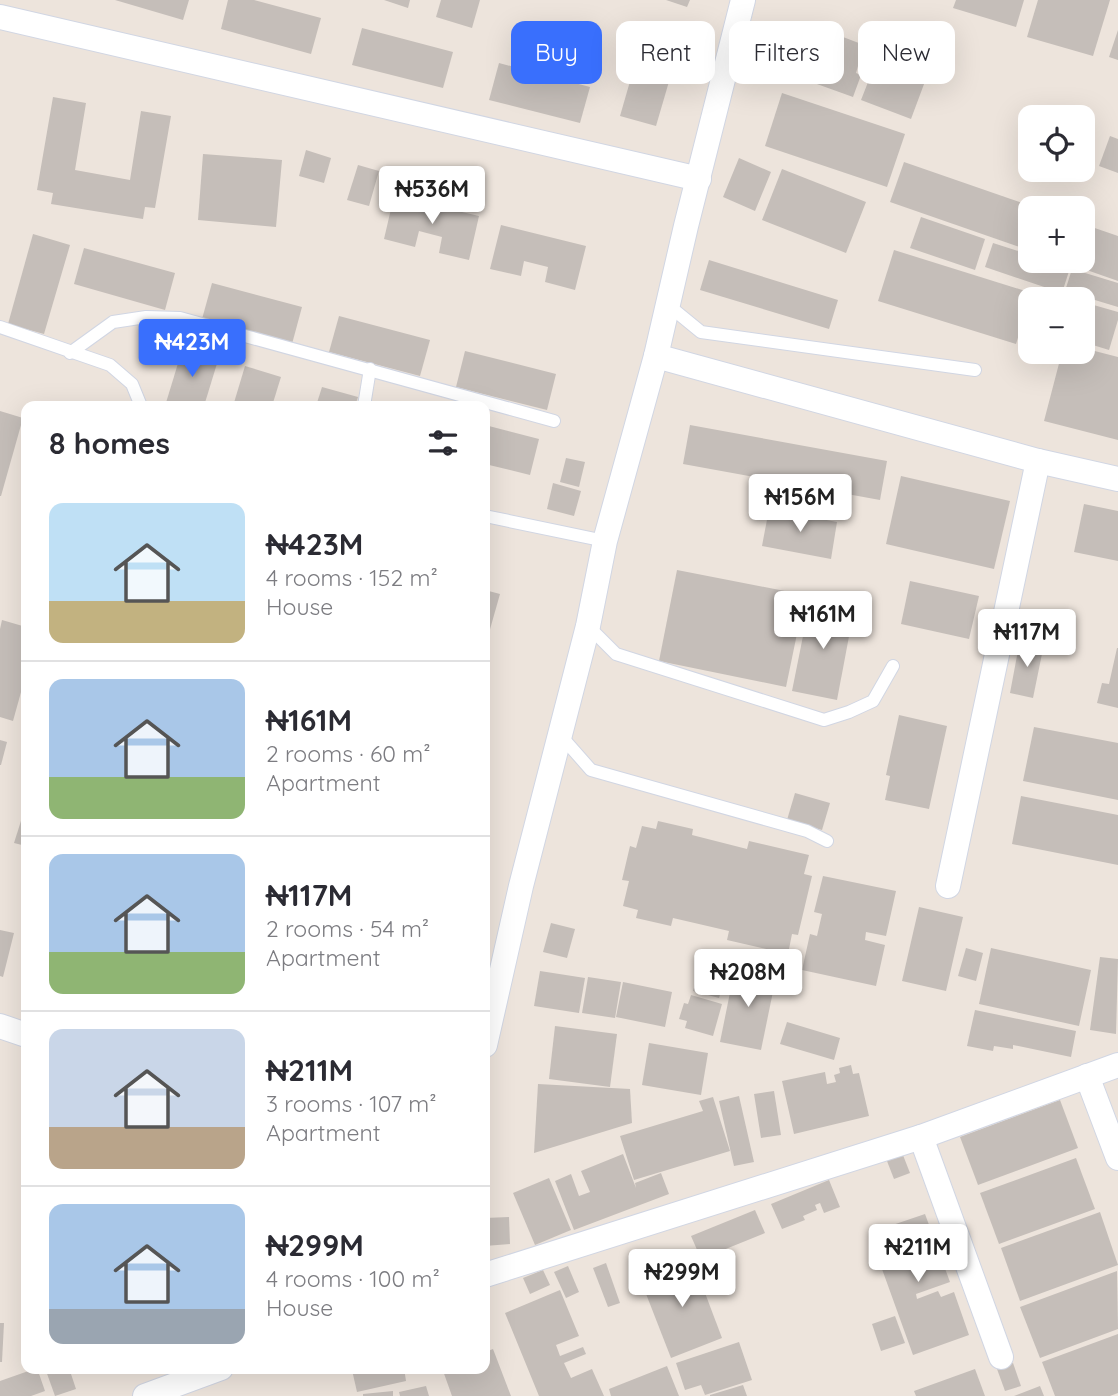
<!DOCTYPE html>
<html lang="en">
<head>
<meta charset="utf-8">
<style>
	:root { --surface:#fff; --page:#f7f7f7; --text:#2b2b33; --muted:#7c7c81; --line:#e1e1e2; --accent:#396ffd }
	body { margin:0; font-family:Quicksand,sans-serif; background:var(--page); color:var(--text); height:100vh; display:flex; flex-direction:column; font-size:26px; white-space:nowrap }
	* { box-sizing:border-box; margin:0 }
	p { font-size:23px; color:var(--muted) }
	.icon { flex:none; width:38px; height:38px; fill:none; stroke:currentColor; stroke-width:2; stroke-linecap:round; stroke-linejoin:round }
	.map { position:relative; flex:1; overflow:hidden }
	.panel { position:absolute; left:21px; top:401px; width:469px; height:973px; display:flex; flex-direction:column; background:var(--surface); border-radius:14px; box-shadow:0 7px 28px #0002 }
	.panel>* { flex:none }
	.guide { position:absolute; left:511px; top:21px; width:500px; height:63px; display:flex; gap:14px }
	.controls { position:absolute; left:1018px; top:105px; display:grid; gap:14px }
	.controls a { display:grid; place-items:center; width:77px; height:77px; border-radius:14px; background:var(--surface); box-shadow:0 7px 28px #0002; font-size:35px }
	.price { position:absolute; translate:-50% -60px; padding:0 16px; border-radius:7px; background:#fff; color:#222; font-size:23px; line-height:46px; filter:drop-shadow(0 2px 4px #0008) }
	.price::after { content:''; position:absolute; left:50%; top:42px; width:21px; height:16px; margin-left:-10px; background:inherit; clip-path:polygon(0 0,100% 0,50% 100%) }
	.price.active { background:var(--accent); color:#fff }
	ul { padding:0; list-style:none }
	li { display:flex; align-items:center; gap:21px; height:175px; padding:0 28px }
	li+li { border-top:2px solid var(--line) }
	li span { display:grid; place-items:center; flex:none; width:196px; height:140px; border-radius:14px; color:#555 }
	li>.icon { margin-inline-start:auto }
	span .icon { width:84px; height:84px; fill:#fffc; stroke-width:1 }
	li b { font-size:30px }
	h2 { display:flex; justify-content:space-between; align-items:center; height:84px; padding:0 28px; font-size:30px }
	.chip { padding:0 24px; border-radius:14px; background:var(--surface); box-shadow:0 7px 28px #0002; font-size:24px; line-height:63px }
	.chip.active { background:var(--accent); color:#fff }
	.map>svg:first-child { display:block }
</style>
</head>
<body>
<div class="map">
<svg width="1118" height="1396" viewBox="0 0 1118 1396">
	<rect width="100%" height="100%" fill="#ede4dc"/>
	<g fill="#c5beb9">
		<polygon points="115,0 189,0 183,20"/>
		<polygon points="228,0 254,0 321,18 311,54 221,29"/>
		<polygon points="384,0 410,0 408,8"/>
		<polygon points="441,0 480,0 472,28 436,17"/>
		<polygon points="666,0 690,0 687,7"/>
		<polygon points="956,0 1024,0 1016,27 953,8"/>
		<polygon points="1038,0 1110,0 1093,56 1027,37"/>
		<polygon points="646,26 682,37 656,126 620,116"/>
		<polygon points="362,28 453,52 443,88 352,65"/>
		<polygon points="822,29 864,45 856,73 861,75 853,97 803,79"/>
		<polygon points="1118,30 1118,60 1109,57"/>
		<polygon points="869,47 881,52 882,50 930,68 911,119 861,100 870,77 860,72"/>
		<polygon points="499,63 590,87 580,123 489,100"/>
		<polygon points="782,93 905,134 887,187 765,146"/>
		<polygon points="53,97 86,103 75,170 130,180 141,111 171,116 155,208 145,207 143,219 51,204 53,193 37,190"/>
		<polygon points="1110,136 1118,139 1118,173 1099,166"/>
		<polygon points="306,150 331,158 324,183 299,176"/>
		<polygon points="203,154 282,160 276,227 198,220"/>
		<polygon points="739,158 771,172 755,211 723,197"/>
		<polygon points="904,162 1031,206 1031,251 890,202"/>
		<polygon points="358,165 379,171 369,206 347,200"/>
		<polygon points="782,169 866,202 846,253 762,220"/>
		<polygon points="394,196 479,216 469,260 439,253 442,237 419,231 415,247 384,239"/>
		<polygon points="921,217 985,239 975,270 910,248"/>
		<polygon points="1083,224 1118,236 1118,281 1061,261 1083,261"/>
		<polygon points="501,225 586,246 575,290 545,282 548,267 524,261 521,276 490,269"/>
		<polygon points="33,234 70,245 44,334 8,324"/>
		<polygon points="993,243 1031,255 1031,261 1047,261 1070,268 1062,293 985,267"/>
		<polygon points="84,248 175,273 165,310 74,284"/>
		<polygon points="894,250 1032,293 1016,344 878,301"/>
		<polygon points="709,260 838,300 829,329 700,290"/>
		<polygon points="1072,269 1118,283 1118,307 1065,291"/>
		<polygon points="212,283 302,307 292,344 202,319"/>
		<polygon points="1046,290 1073,299 1043,299"/>
		<polygon points="1083,302 1118,312 1118,320 1109,350 1083,342"/>
		<polygon points="339,316 430,340 420,376 329,352"/>
		<polygon points="183,347 219,357 204,406 165,406"/>
		<polygon points="1083,348 1118,357 1118,440 1044,421 1062,352 1083,352"/>
		<polygon points="465,351 556,374 547,410 456,387"/>
		<polygon points="245,366 281,377 272,406 233,406"/>
		<polygon points="322,387 358,397 355,406 316,406"/>
		<polygon points="0,411 23,418 1,496 0,496"/>
		<polygon points="485,425 539,439 530,475 485,464"/>
		<polygon points="690,425 887,461 880,500 683,464"/>
		<polygon points="566,458 585,462 579,487 560,482"/>
		<polygon points="901,476 1010,501 994,569 886,544"/>
		<polygon points="553,483 581,491 574,516 547,509"/>
		<polygon points="1084,504 1118,511 1118,561 1074,552"/>
		<polygon points="769,509 837,522 831,559 762,546"/>
		<polygon points="677,570 805,595 786,687 659,661"/>
		<polygon points="910,581 979,596 969,639 901,624"/>
		<polygon points="485,590 500,594 485,647"/>
		<polygon points="810,601 854,610 837,700 792,691"/>
		<polygon points="2,620 26,627 26,674 13,721 0,717 0,629"/>
		<polygon points="1020,640 1044,644 1033,698 1010,693"/>
		<polygon points="1117,648 1118,648 1118,708 1097,703 1102,683 1109,684"/>
		<polygon points="899,715 947,726 929,809 885,800 890,776 886,775"/>
		<polygon points="1034,727 1118,743 1118,800 1023,781"/>
		<polygon points="0,740 7,742 1,765 0,765"/>
		<polygon points="795,793 830,803 822,830 787,820"/>
		<polygon points="1021,796 1118,815 1118,865 1012,844"/>
		<polygon points="26,805 26,846 14,843"/>
		<polygon points="658,821 693,829 692,835 747,849 749,841 809,855 804,874 812,876 798,935 792,934 788,954 727,940 729,931 673,918 671,926 636,918 638,910 623,906 629,881 622,880 630,846 636,848 642,826 656,829"/>
		<polygon points="823,876 896,891 886,936 866,932 865,940 885,945 876,986 802,970 810,934 817,936 822,914 814,912"/>
		<polygon points="919,907 963,917 946,991 902,981"/>
		<polygon points="551,923 575,929 567,958 543,952"/>
		<polygon points="0,930 14,933 3,977 0,976"/>
		<polygon points="966,948 983,953 976,981 958,976"/>
		<polygon points="991,948 1091,970 1079,1026 979,1004"/>
		<polygon points="703,956 729,964 719,998 693,991"/>
		<polygon points="1100,957 1118,959 1116,1034 1090,1030"/>
		<polygon points="735,968 776,977 761,1050 720,1042"/>
		<polygon points="540,971 585,978 579,1013 534,1006"/>
		<polygon points="588,977 621,982 615,1018 582,1013"/>
		<polygon points="623,982 672,992 665,1027 616,1017"/>
		<polygon points="691,995 722,1004 713,1036 685,1028 687,1021 679,1019 684,1003 688,1004"/>
		<polygon points="975,1010 1076,1031 1071,1057 1013,1045 1013,1049 994,1046 993,1051 967,1046"/>
		<polygon points="787,1022 840,1038 834,1060 780,1044"/>
		<polygon points="555,1026 617,1034 610,1087 549,1079"/>
		<polygon points="649,1043 708,1053 701,1095 642,1085"/>
		<polygon points="851,1065 853,1074 859,1073 869,1116 794,1134 782,1081 825,1072 827,1084 836,1082 834,1075 840,1073 839,1068"/>
		<polygon points="538,1084 630,1089 632,1123 534,1153"/>
		<polygon points="774,1091 781,1135 761,1138 754,1094"/>
		<polygon points="739,1096 754,1162 734,1166 719,1101"/>
		<polygon points="713,1097 730,1151 634,1180 620,1136 703,1111 699,1101"/>
		<polygon points="1060,1100 1078,1148 978,1185 960,1137"/>
		<polygon points="901,1150 910,1173 894,1179 885,1156"/>
		<polygon points="623,1154 636,1188 635,1183 661,1173 669,1194 574,1230 555,1181 571,1174 579,1196 590,1192 581,1171"/>
		<polygon points="1076,1158 1095,1209 999,1244 980,1193"/>
		<polygon points="549,1178 571,1230 535,1245 513,1193"/>
		<polygon points="829,1180 840,1207 824,1213 820,1203 815,1205 817,1210 803,1216 805,1220 782,1229 771,1204"/>
		<polygon points="755,1210 765,1233 701,1259 691,1236"/>
		<polygon points="1100,1212 1118,1265 1020,1301 1001,1248"/>
		<polygon points="925,1214 950,1282 916,1294 917,1299 938,1291 941,1297 954,1292 969,1335 913,1355 869,1233"/>
		<polygon points="509,1217 510,1244 485,1246 485,1218"/>
		<polygon points="693,1261 722,1338 671,1358 641,1281"/>
		<polygon points="606,1263 620,1303 608,1307 593,1268"/>
		<polygon points="568,1266 579,1292 566,1298 554,1272"/>
		<polygon points="543,1270 550,1285 530,1294 523,1278"/>
		<polygon points="1117,1271 1118,1329 1040,1358 1020,1307"/>
		<polygon points="560,1290 579,1336 556,1345 560,1356 583,1347 586,1354 564,1363 571,1378 592,1369 604,1396 539,1396 505,1313"/>
		<polygon points="895,1316 905,1343 881,1351 872,1324"/>
		<polygon points="0,1323 4,1323 2,1362 0,1362"/>
		<polygon points="1118,1334 1118,1393 1110,1396 1055,1396 1042,1362"/>
		<polygon points="739,1342 752,1380 705,1395 701,1385 685,1390 676,1363"/>
		<polygon points="493,1349 511,1396 452,1396 442,1368 485,1368 485,1352"/>
		<polygon points="1013,1363 1021,1386 1005,1391 997,1369"/>
		<polygon points="667,1366 679,1396 611,1396 609,1389"/>
		<polygon points="37,1368 45,1391 31,1396 0,1396 0,1381"/>
		<polygon points="45,1368 69,1368 76,1389 55,1396"/>
		<polygon points="359,1368 404,1368 406,1381 357,1392 352,1370"/>
		<polygon points="975,1369 985,1396 916,1396 914,1391"/>
		<polygon points="743,1385 747,1396 710,1396 710,1395"/>
		<polygon points="426,1386 429,1396 400,1396 399,1392"/>
		<polygon points="1040,1386 1044,1396 1014,1396"/>
		<polygon points="393,1391 393,1396 363,1396 363,1394"/>
	</g>
	<g fill="none" stroke-linecap="round" stroke-linejoin="round">
		<defs>
			<g id="service">
				<polyline points="668,305 701,332 975,370"/>
				<polyline points="0,327 110,365 132,384 141,406"/>
				<polyline points="70,353 113,322 146,317 180,318 554,421"/>
				<polyline points="364,406 370,369"/>
				<polyline points="485,516 605,541"/>
				<polyline points="588,626 616,654 824,720 849,712 873,701 893,666"/>
				<polyline points="561,736 591,770 807,831 827,841"/>
			</g>
			<g id="minor">
				<polyline points="0,17 699,179"/>
				<polyline points="656,356 1038,461 1118,479"/>
				<polyline points="948,886 1038,461"/>
				<polyline points="0,1026 26,1035"/>
				<polyline points="485,1045 521,886 588,626 605,541 656,356 686,226 743,0"/>
				<polyline points="1087,1076 1118,1158"/>
				<polyline points="921,1137 1001,1357"/>
				<polyline points="485,1275 921,1137 1118,1065"/>
				<polyline points="145,1396 221,1368"/>
			</g>
		</defs>
		<use href="#service" stroke="#d1d6e3" stroke-width="14"/>
		<use href="#minor" stroke="#d1d6e3" stroke-width="26"/>
		<use href="#service" stroke="#fff" stroke-width="12"/>
		<use href="#minor" stroke="#fff" stroke-width="24"/>
	</g>
</svg>
<div class="controls">
<a><svg class="icon" aria-label="locate" viewBox="0 0 24 24"><circle cx="12" cy="12" r="6"/><path d="M12 2v4M12 18v4M2 12h4M18 12h4"/></svg></a>
<a>+</a>
<a>−</a>
</div>
<b class="price" style="left:432px;top:226px">₦536M</b>
<b class="price active" style="left:192px;top:379px">₦423M</b>
<b class="price" style="left:800px;top:534px">₦156M</b>
<b class="price" style="left:823px;top:651px">₦161M</b>
<b class="price" style="left:1027px;top:669px">₦117M</b>
<b class="price" style="left:748px;top:1009px">₦208M</b>
<b class="price" style="left:918px;top:1284px">₦211M</b>
<b class="price" style="left:682px;top:1309px">₦299M</b>
<div class="guide">
<a class="chip active">Buy</a>
<a class="chip">Rent</a>
<a class="chip">Filters</a>
<a class="chip">New</a>
</div>
<section class="panel">
<h2>8 homes<svg class="icon" aria-label="filters" viewBox="0 0 24 24"><path d="M4 7h16M4 17h16"/><circle cx="9" cy="7" r="2"/><circle cx="15" cy="17" r="2"/></svg></h2>
<ul>
<li><span style="background:linear-gradient(#bfe0f5 70%,#c2b280 0)"><svg class="icon" aria-label="home" viewBox="0 0 24 24"><path d="M3 11l9-7 9 7M6 9v11h12V9"/></svg></span><div><b>₦423M</b><p>4 rooms · 152 m²</p><p>House</p></div></li>
<li><span style="background:linear-gradient(#a9c7e8 70%,#8fb573 0)"><svg class="icon" aria-label="home" viewBox="0 0 24 24"><path d="M3 11l9-7 9 7M6 9v11h12V9"/></svg></span><div><b>₦161M</b><p>2 rooms · 60 m²</p><p>Apartment</p></div></li>
<li><span style="background:linear-gradient(#a9c7e8 70%,#8fb573 0)"><svg class="icon" aria-label="home" viewBox="0 0 24 24"><path d="M3 11l9-7 9 7M6 9v11h12V9"/></svg></span><div><b>₦117M</b><p>2 rooms · 54 m²</p><p>Apartment</p></div></li>
<li><span style="background:linear-gradient(#c9d6e8 70%,#b9a48a 0)"><svg class="icon" aria-label="home" viewBox="0 0 24 24"><path d="M3 11l9-7 9 7M6 9v11h12V9"/></svg></span><div><b>₦211M</b><p>3 rooms · 107 m²</p><p>Apartment</p></div></li>
<li><span style="background:linear-gradient(#a9c7e8 75%,#9aa5b1 0)"><svg class="icon" aria-label="home" viewBox="0 0 24 24"><path d="M3 11l9-7 9 7M6 9v11h12V9"/></svg></span><div><b>₦299M</b><p>4 rooms · 100 m²</p><p>House</p></div></li>
</ul>
</section>
</div>
</body>
</html>
